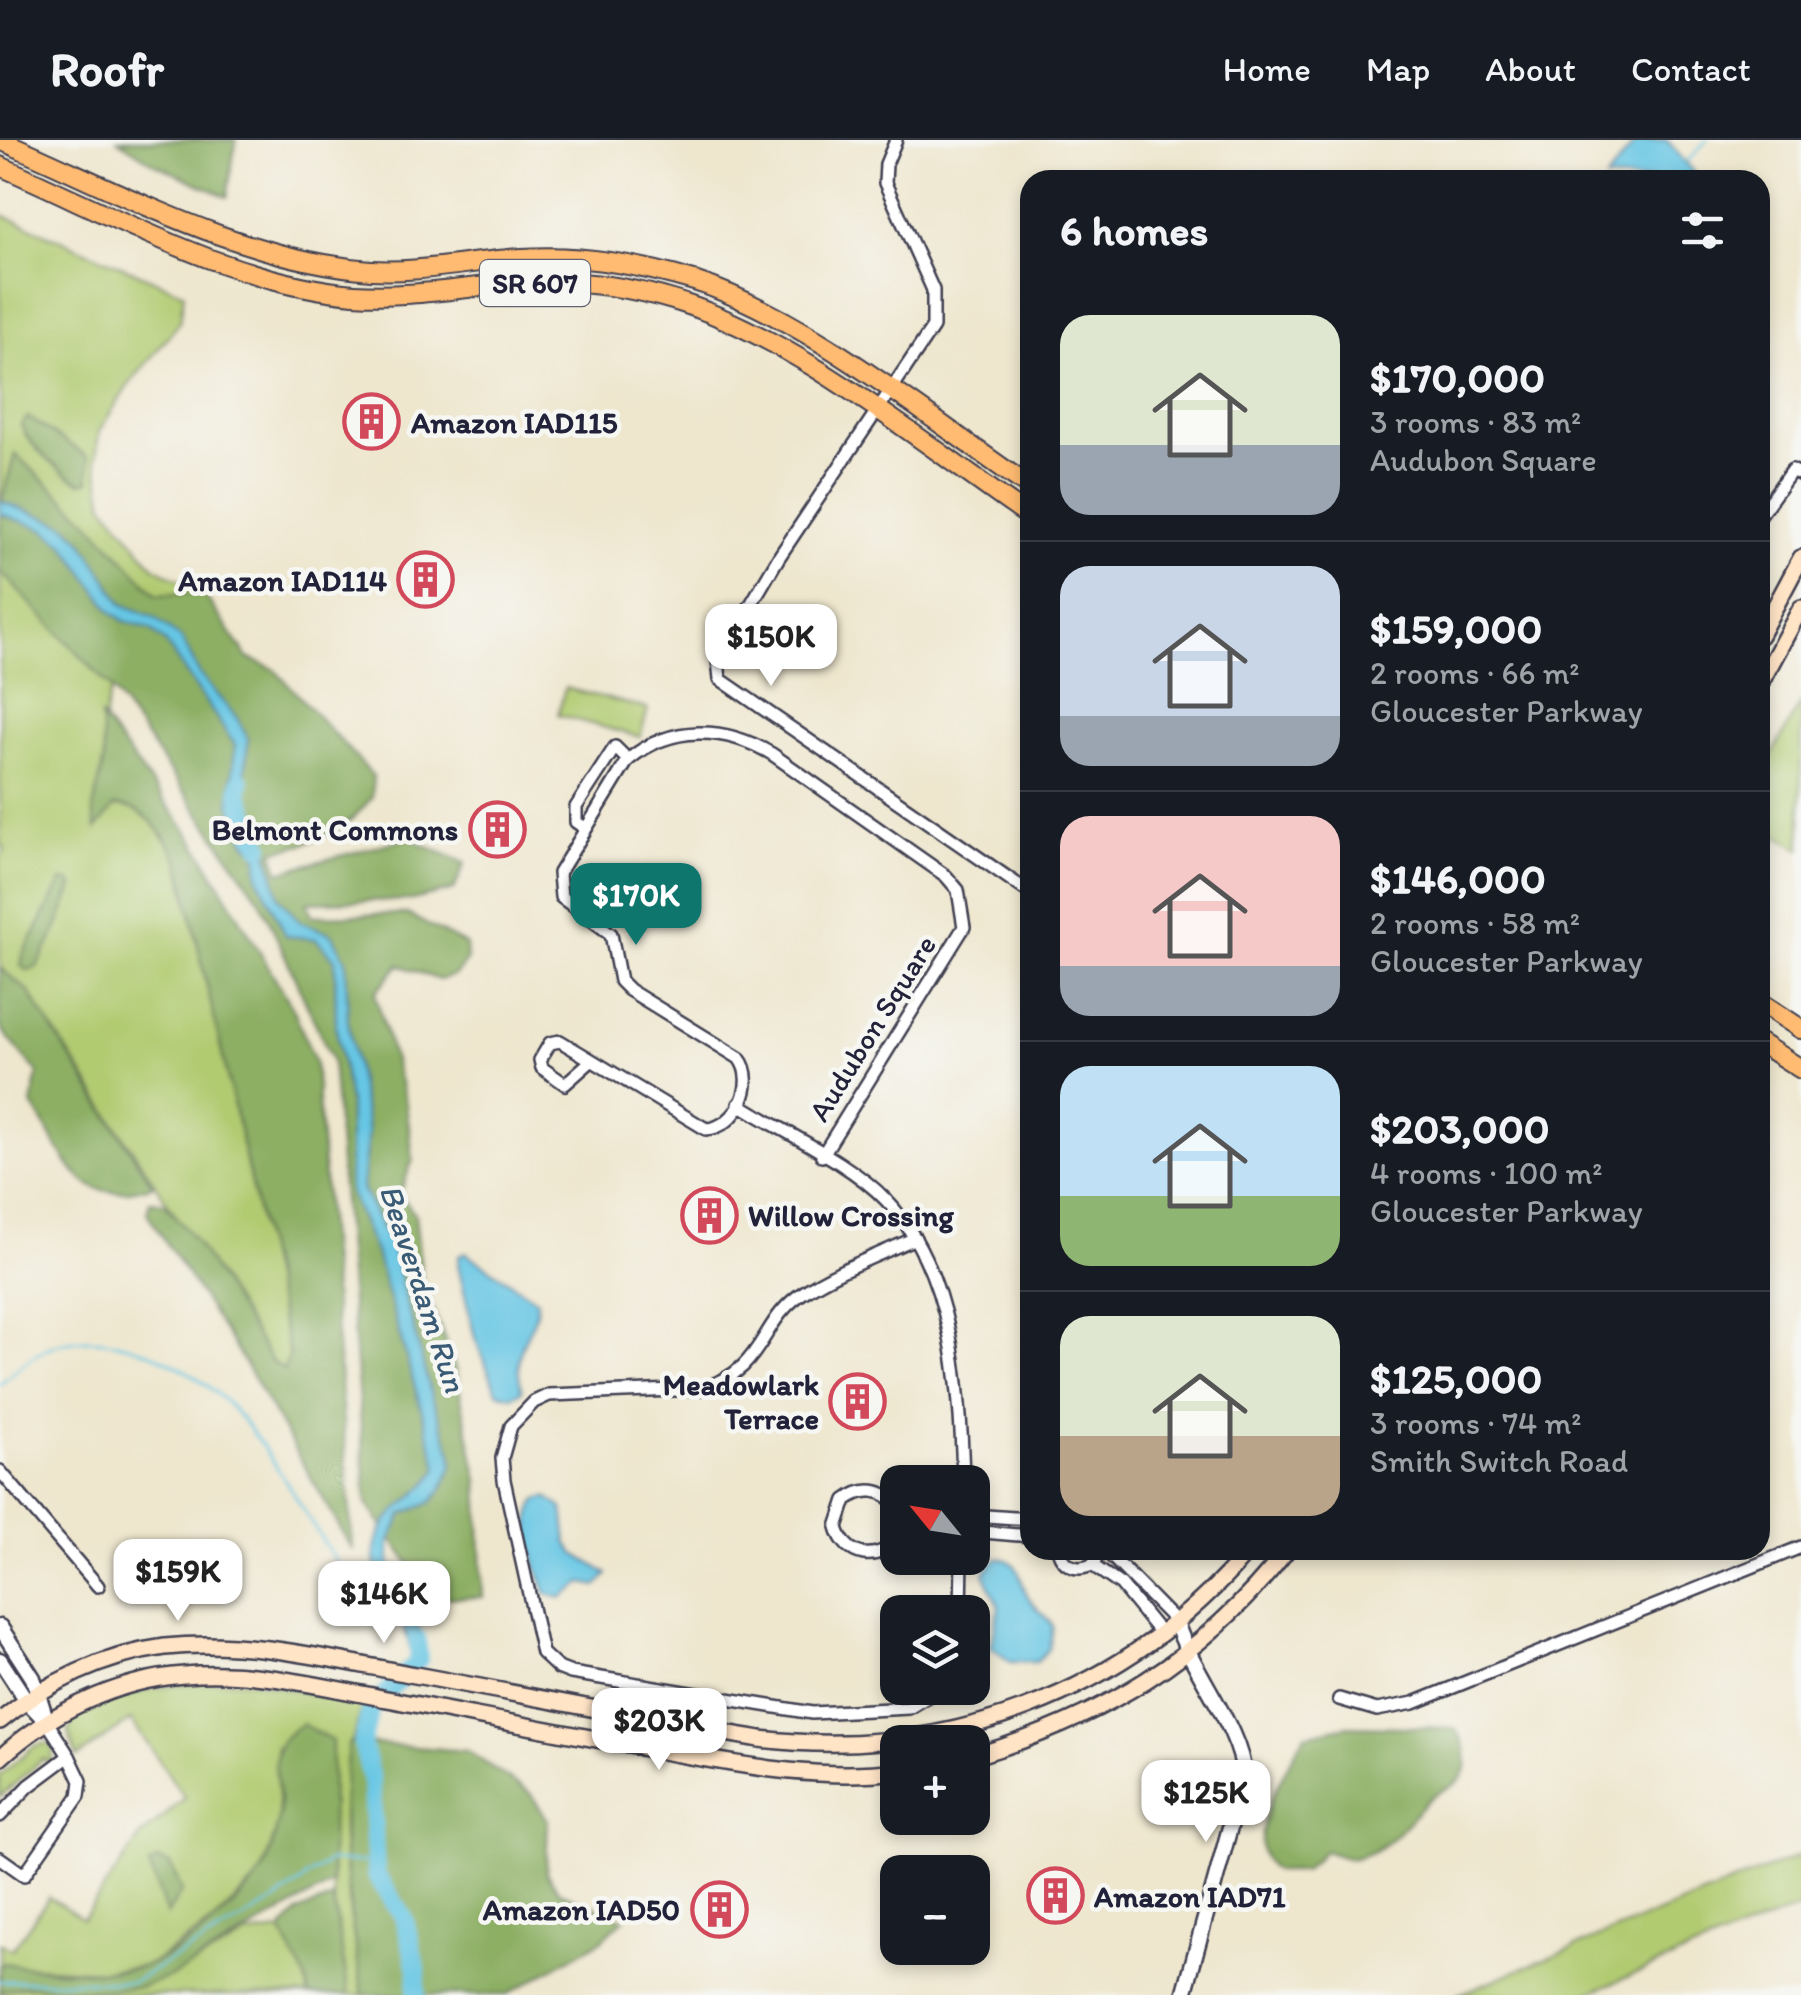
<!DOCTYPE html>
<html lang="en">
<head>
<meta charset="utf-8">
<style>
	:root { --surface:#171b24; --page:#242831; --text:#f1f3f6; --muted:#9ea1a6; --line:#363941; --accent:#0f766e }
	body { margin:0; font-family:Itim,sans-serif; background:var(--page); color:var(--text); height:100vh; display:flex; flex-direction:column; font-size:38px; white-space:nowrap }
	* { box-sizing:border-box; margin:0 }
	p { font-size:32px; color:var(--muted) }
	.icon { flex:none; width:55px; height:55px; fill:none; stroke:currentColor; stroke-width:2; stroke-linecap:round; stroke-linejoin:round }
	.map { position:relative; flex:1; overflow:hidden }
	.drawer { position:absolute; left:1020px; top:30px; width:750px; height:1390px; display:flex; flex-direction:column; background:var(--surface); border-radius:30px; box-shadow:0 5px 15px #0003 }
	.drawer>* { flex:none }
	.needle { width:65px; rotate:300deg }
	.fabs { position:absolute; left:880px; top:1325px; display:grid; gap:20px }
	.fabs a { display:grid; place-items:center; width:110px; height:110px; border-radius:20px; background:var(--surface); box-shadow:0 5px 15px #0003; font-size:50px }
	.price { position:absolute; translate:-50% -85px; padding:0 22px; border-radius:20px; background:#fff; color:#222; font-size:32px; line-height:65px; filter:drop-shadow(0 2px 5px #0008) }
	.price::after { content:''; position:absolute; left:50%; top:60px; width:30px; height:22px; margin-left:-15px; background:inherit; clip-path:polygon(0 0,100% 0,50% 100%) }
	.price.selected { background:var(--accent); color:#fff }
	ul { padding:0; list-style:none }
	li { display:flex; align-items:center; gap:30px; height:250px; padding:0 40px }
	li+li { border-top:2px solid var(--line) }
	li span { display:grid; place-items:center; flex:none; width:280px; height:200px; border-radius:30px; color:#555 }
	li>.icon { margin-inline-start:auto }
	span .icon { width:120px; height:120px; fill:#fffc; stroke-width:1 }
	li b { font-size:42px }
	h2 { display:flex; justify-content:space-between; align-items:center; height:120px; padding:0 40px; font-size:42px }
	header { display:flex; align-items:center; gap:60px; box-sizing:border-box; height:140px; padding:0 50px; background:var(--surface); border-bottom:2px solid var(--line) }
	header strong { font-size:48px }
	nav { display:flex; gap:55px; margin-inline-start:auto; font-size:35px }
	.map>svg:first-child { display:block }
</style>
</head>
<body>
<header>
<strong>Roofr</strong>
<nav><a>Home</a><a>Map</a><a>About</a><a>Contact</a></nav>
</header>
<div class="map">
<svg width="1801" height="1855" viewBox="0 0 1801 1855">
	<rect width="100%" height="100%" fill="#f6f6f2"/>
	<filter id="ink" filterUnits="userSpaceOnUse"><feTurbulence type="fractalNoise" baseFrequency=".01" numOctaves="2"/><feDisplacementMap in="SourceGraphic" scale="20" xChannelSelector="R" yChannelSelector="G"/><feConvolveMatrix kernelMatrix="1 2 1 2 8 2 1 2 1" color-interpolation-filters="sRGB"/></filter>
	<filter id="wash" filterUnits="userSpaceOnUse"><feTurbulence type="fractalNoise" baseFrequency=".0048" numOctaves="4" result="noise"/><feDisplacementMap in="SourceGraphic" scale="40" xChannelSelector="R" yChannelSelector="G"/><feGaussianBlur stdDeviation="2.25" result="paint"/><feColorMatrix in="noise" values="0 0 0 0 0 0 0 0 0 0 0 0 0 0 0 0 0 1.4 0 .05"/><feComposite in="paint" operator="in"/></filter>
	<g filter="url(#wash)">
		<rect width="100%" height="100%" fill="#eee6cd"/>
		<g fill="#b1cb71" stroke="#6a7656" stroke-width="2.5">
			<polygon points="0,74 184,153 180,182 128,246 99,291 96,320 104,364 153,426 203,453 157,455 87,380 15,315 0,366"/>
			<path d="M0,431L112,549C99,583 107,590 104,622C101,645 92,663 97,687L115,666C148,666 163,695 179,720L289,1214L284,1231L272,1222L28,851L0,828V718L5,709L0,704Z"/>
			<polygon points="565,548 648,569 640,597 558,575"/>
			<polygon points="1801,563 1801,709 1760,685 1760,635"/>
			<path d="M247,1540L364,1565C326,1658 348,1759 363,1855H349L333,1758L328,1672L276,1607L279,1682L261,1736L213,1782L148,1826L101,1831L0,1825V1803L12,1810L49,1757L83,1779L141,1696L185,1658L131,1580L77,1617L68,1593L75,1574C137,1547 179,1542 247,1540Z"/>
			<polygon points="45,1603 53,1607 52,1623 43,1619 0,1657 0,1635 34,1606"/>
			<polygon points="1801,1715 1801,1767 1583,1855 1457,1855"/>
			<polygon points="281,1791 306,1839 309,1855 0,1855 0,1851 26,1846 96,1851 172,1836 248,1795"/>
		</g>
		<g fill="#8caf63" stroke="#57684f" stroke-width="2.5">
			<polygon points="118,0 236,0 227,57 155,24"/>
			<path d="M28,277L88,317L89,341L82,343C61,333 29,307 21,285Z"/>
			<path d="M15,314L87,380L157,455L203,453L248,518L274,529L373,636L372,657C348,691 312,704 273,711L279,732L408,698L465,723L454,750L412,760L307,762L312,776L407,774L466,805L467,820L455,835L439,840L399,825L375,853L406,964L413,1019L400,1054L415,1075L422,1139L455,1228L478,1340L483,1457L434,1458L367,1364L332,920L260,760L112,549L0,431V366Z"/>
			<path d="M101,577L193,699L293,868L315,922L353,1410L244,1222L147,1073L150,1061L164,1063L195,1100L272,1222L284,1230L289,1214L179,720C163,695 148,666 115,666L96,689L93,669L104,619Z"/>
			<path d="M62,741H70L73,746C63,775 52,802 36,828L27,830L21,826L23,815Z"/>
			<path d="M0,828L28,851L153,1045C75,1072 68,1017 32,965L38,933L0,888Z"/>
			<path d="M302,1584L332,1601L331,1744L172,1836L140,1847L96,1851L26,1846L0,1851V1825L5,1823C35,1830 122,1837 150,1824C188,1808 233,1770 258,1738C268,1726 273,1703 277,1687C289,1646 253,1613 302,1584Z"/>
			<path d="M1347,1586L1454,1588C1467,1602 1474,1631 1455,1644C1446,1650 1436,1651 1428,1660C1406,1683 1389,1711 1354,1718C1345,1720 1333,1713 1324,1711L1303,1731H1275C1236,1706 1289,1623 1305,1595Z"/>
			<path d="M349,1602L467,1611L530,1653L548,1680L546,1733L560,1752L624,1779L602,1800L506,1855H363C350,1771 335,1687 349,1602Z"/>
			<polygon points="158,1720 170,1724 182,1751 167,1775 149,1725"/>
			<polygon points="333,1758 349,1855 309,1855 306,1839 281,1791 298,1772"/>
		</g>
		<g fill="#66c6e4" stroke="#447490" stroke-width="2.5">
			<polygon points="1637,0 1666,0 1694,32 1682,40 1606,40"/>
			<path d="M0,361L66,385L82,400L122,464L154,477L182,499L200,535L237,578L248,599L243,664L267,708L279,757L299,781L332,794L346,820L348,881L368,992L362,1048L392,1107L431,1255L452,1313L453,1325L441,1351L432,1362L403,1374L390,1401V1422L419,1489L424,1518L411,1514C405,1467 353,1430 385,1384C399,1363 429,1349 438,1327L377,1117L349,1051V961L336,888L335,819L316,799L286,796L258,736V714L246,702L230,665L235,605L165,502L149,488L124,481L112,472L64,404L44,389L0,374Z"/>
			<path d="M465,1112L537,1160C538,1195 509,1198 522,1251L512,1256L497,1252L475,1198L458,1125L459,1116Z"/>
			<path d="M547,1357L563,1368L567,1402L574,1413L608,1434L597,1446L583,1443L561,1458L547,1454C537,1432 520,1380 537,1360Z"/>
			<path d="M998,1418C1024,1420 1018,1445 1031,1461C1038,1471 1047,1475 1053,1487L1049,1509L1036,1522H1010L991,1507L999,1467L984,1433Z"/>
		</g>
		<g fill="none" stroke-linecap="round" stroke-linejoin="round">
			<g stroke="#66c6e4" stroke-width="2.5">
				<polyline points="1688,21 1707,0"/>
				<path d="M0,1244C17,1229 34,1212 56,1205C111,1187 184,1222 224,1260C265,1299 312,1386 345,1436L357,1442L379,1441"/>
				<polyline points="0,1841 132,1842 274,1762 329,1721 374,1722"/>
			</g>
			<g stroke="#66c6e4" stroke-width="18">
				<polyline points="241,641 239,653 261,706"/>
				<polyline points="416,1855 417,1829 404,1777 376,1735 371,1638 362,1603 371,1568 419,1520 417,1498"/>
			</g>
		</g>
	</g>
	<g filter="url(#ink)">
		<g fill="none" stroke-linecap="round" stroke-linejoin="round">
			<defs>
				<g id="minor">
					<polyline points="896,0 886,24 885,43 933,150 933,187 779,417 718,520 720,539 1030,753"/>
					<polyline points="1760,375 1792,330 1801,335"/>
					<path d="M628,620C671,584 725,586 772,614L946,736L958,750L964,787L822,1016"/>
					<path d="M585,688L576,682V667L615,607L628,620L559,733L561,757L611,794L620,841L629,850L739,918C758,942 737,988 706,989L560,901L550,903L540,920L542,928L565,944L591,921"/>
					<path d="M739,964C783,992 851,1023 886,1060C954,1130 961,1251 963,1342"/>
					<path d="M915,1098C879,1115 837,1130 804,1152C757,1182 768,1230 700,1249L549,1255L534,1262L511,1286L502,1318L504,1340L542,1513L558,1528L571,1533L812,1573L909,1568L942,1548"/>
					<polyline points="0,1331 98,1446"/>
					<path d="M898,1367C884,1348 864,1346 846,1360L837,1387C845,1418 878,1424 898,1398"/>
					<polyline points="972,1375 1030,1379"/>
					<polyline points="972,1391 1030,1396"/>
					<path d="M1058,1410C1063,1426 1076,1432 1092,1425L1102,1410"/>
					<polyline points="1105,1410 1176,1482"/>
					<polyline points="1092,1425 1121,1445 1161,1494"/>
					<polyline points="961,1472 962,1418"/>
					<polyline points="1339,1559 1377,1570 1414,1563 1801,1407"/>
					<polyline points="47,1582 69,1616"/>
					<polyline points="0,1676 29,1646 69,1616 81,1641 79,1656 24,1735 0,1718"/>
				</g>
				<g id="tertiary">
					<path d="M1176,1482C1192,1532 1241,1588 1244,1636L1184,1855"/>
					<polyline points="0,1487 33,1538 47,1582"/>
					<polyline points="0,1520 26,1560 47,1582"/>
				</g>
				<g id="secondary">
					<polyline points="1760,495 1801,418"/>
					<polyline points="1760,544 1801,468"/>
					<path d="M0,1581C47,1542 104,1515 165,1507C248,1498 333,1520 415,1535C530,1556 645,1579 760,1599C947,1621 1127,1554 1249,1410"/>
					<path d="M972,1617C1104,1577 1201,1520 1287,1410"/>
					<path d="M0,1618C49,1573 116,1540 184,1535C252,1529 320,1546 387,1559C477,1576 566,1594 656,1610C736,1624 815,1641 898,1631"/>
				</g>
				<g id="primary">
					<path d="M0,0C119,51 240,120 371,130C422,133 471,121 522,118C581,114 638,124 694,141C807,177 931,280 1030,347"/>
					<path d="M0,26C113,75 230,143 354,154C410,158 463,147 519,143C572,139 626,146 676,161C795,197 926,306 1030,377"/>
					<polyline points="1760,862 1801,889"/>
					<polyline points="1760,903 1801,929"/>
				</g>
			</defs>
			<use href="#minor" stroke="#413f51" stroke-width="16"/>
			<use href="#tertiary" stroke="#413f51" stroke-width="19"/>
			<use href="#secondary" stroke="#413f51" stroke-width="20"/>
			<use href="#primary" stroke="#413f51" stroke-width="22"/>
			<use href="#minor" stroke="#fff" stroke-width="11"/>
			<use href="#tertiary" stroke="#fff" stroke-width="14"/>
			<use href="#secondary" stroke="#ffe4c6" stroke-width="15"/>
			<use href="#primary" stroke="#ffbb71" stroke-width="18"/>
		</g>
	</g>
	<defs>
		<symbol id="building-ring" viewBox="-11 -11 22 22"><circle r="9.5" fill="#f6f6f2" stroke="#d1495b" stroke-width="1.5"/><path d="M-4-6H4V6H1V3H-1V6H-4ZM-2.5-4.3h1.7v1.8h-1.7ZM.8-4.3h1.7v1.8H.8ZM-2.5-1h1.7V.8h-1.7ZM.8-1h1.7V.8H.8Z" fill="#d1495b"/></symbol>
	</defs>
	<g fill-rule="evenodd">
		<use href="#building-ring" x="340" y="250" width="63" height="63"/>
		<use href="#building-ring" x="394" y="408" width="63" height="63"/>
		<use href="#building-ring" x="466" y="658" width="63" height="63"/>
		<use href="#building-ring" x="678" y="1044" width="63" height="63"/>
		<use href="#building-ring" x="826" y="1230" width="63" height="63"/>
		<use href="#building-ring" x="1024" y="1724" width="63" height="63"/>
		<use href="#building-ring" x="688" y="1738" width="63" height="63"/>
	</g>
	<g text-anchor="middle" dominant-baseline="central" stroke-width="9" stroke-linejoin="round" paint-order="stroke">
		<rect fill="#f6f6f2" stroke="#626272" stroke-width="2.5" x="480" y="120" width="110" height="46" rx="8"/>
		<g font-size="28" font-weight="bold" fill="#22223b">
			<text x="535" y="143">SR 607</text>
		</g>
		<g font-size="30" font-weight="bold" fill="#22223b" stroke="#f6f6f2" text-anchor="end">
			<text x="411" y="282" text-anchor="start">Amazon IAD115</text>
			<text x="387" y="440">Amazon IAD114</text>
			<text x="458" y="689">Belmont Commons</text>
			<text x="748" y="1075" text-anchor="start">Willow Crossing</text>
			<text x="819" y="1244">Meadowlark<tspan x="819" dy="34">Terrace</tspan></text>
			<text x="1094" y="1756" text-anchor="start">Amazon IAD71</text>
			<text x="680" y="1769">Amazon IAD50</text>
		</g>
		<g font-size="30" fill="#22223b" stroke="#f6f6f2">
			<text transform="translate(872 888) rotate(-58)">Audubon Square</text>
		</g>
		<g font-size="32" font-style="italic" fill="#3a5b76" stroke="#f6f6f2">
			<text transform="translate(423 1148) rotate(72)">Beaverdam Run</text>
		</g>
	</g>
</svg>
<div class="fabs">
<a><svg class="needle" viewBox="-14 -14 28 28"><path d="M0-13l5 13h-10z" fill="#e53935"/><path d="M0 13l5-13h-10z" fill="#9ea1a6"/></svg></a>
<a><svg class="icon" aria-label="layers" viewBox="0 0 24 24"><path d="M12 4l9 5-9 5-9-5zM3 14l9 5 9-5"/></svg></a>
<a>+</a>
<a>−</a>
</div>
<b class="price" style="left:771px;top:549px">$150K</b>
<b class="price selected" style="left:636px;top:808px">$170K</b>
<b class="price" style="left:178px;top:1484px">$159K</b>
<b class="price" style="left:384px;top:1506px">$146K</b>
<b class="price" style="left:659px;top:1633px">$203K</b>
<b class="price" style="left:1206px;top:1705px">$125K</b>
<section class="drawer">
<h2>6 homes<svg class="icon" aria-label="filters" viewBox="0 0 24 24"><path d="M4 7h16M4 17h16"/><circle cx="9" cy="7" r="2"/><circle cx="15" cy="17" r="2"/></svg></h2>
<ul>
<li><span style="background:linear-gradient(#dfe7d0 65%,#9aa5b1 0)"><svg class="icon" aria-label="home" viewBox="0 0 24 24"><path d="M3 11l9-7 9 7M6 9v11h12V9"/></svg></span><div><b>$170,000</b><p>3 rooms · 83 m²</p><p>Audubon Square</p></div></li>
<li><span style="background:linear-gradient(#c9d6e8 75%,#9aa5b1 0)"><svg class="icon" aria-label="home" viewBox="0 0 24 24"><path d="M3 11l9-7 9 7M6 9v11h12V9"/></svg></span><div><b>$159,000</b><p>2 rooms · 66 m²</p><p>Gloucester Parkway</p></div></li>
<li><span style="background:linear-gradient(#f6c9c9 75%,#9aa5b1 0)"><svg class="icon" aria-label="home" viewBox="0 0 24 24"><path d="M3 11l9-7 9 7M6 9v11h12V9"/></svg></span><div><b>$146,000</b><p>2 rooms · 58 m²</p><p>Gloucester Parkway</p></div></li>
<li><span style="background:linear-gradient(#bfe0f5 65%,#8fb573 0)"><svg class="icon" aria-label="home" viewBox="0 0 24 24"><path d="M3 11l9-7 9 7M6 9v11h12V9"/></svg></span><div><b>$203,000</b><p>4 rooms · 100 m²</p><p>Gloucester Parkway</p></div></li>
<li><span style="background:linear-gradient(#dfe7d0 60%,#b9a48a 0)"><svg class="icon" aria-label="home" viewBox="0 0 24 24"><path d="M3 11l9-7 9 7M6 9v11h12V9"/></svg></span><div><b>$125,000</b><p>3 rooms · 74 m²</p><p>Smith Switch Road</p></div></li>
</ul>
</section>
</div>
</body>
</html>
